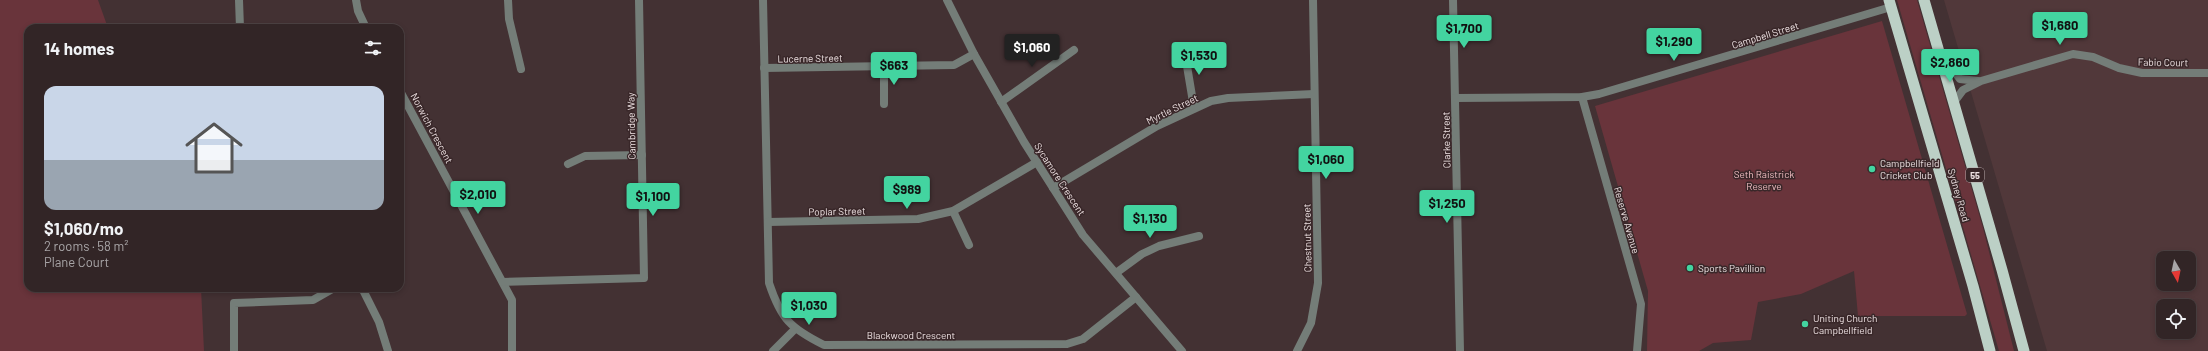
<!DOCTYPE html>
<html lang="en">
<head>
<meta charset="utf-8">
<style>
	:root { --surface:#322526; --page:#3a2d2e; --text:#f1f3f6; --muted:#a8a5a7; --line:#4d4243; --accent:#43d4a0 }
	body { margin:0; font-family:Barlow,sans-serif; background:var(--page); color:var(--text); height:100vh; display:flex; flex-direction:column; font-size:15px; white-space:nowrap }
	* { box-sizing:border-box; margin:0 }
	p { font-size:13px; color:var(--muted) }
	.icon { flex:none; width:22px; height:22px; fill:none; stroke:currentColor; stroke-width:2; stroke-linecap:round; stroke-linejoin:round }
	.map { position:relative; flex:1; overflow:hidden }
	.sheet { position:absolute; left:24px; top:24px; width:380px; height:268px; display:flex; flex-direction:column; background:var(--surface); border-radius:12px; box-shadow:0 2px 6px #0003,0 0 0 1px var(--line) }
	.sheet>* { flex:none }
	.needle { width:26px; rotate:171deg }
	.buttons { position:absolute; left:2156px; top:251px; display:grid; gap:8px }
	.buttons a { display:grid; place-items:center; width:40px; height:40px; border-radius:8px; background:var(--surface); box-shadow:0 2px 6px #0003,0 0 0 1px var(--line); font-size:20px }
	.price { position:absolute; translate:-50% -34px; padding:0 9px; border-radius:4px; background:var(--accent); color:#111; font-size:13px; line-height:26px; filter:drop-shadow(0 1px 2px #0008) }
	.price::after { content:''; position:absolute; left:50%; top:24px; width:12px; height:9px; margin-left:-6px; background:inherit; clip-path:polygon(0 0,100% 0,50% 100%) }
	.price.selected { background:#222; color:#fff }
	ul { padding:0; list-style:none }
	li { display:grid; align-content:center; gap:8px; height:212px; padding:0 20px }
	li+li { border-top:1px solid var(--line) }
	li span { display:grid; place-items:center; height:124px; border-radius:12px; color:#555 }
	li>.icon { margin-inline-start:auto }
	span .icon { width:72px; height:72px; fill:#fffc; stroke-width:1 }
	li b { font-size:17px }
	h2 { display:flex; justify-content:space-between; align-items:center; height:48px; padding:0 20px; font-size:17px }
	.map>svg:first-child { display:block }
</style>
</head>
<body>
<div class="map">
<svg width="2208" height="351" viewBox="0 0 2208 351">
	<rect width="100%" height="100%" fill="#433133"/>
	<path fill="#51383a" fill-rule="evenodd" d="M1944,0H2208V351H2047ZM2163,258H2189V284H2163ZM2163,306H2189V332H2163Z"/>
	<g fill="#69343b">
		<polygon points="0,0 98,0 108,28 28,28 28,288 201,288 204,351 0,351"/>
		<polygon points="1897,0 1917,0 1983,228 2014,351 1999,351"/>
		<polygon points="1882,21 1967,314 1965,316 1858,316 1854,271 1801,294 1758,302 1751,340 1713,343 1699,351 1647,351 1648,291 1595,106"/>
	</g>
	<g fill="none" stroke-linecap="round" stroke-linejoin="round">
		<g stroke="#747d78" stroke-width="8">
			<polyline points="239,0 240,28"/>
			<polyline points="356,0 358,11 366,28"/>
			<polyline points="508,0 509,19 521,69"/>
			<path d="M763,0L769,283C781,319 790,328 824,345L1067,344L1083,339L1136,297"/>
			<polyline points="947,0 974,54 1024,142 1083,235 1182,351"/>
			<polyline points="1453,0 1460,351"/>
			<polyline points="1184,48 1194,108"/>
			<polyline points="1942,55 1960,79 1978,81"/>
			<polyline points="764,68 954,65 974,54"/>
			<polyline points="400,91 512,300 512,351"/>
			<polyline points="1582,97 1641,304 1637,351"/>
			<polyline points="1455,98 1582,97 1599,94 1891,7"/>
			<polyline points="1001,102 1074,50"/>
			<polyline points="1954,102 1963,90 1981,81 2073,54 2093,57 2119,68 2142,73 2208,73"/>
			<polyline points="884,104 884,67"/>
			<polyline points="568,164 585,156 642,155"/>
			<polyline points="1053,188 1157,126 1211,101 1228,98 1314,94"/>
			<polyline points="953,211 969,245"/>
			<polyline points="768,222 918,219 953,211 1037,162"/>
			<polyline points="1116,273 1142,254 1159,246 1199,236"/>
			<polyline points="503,282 644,278 639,0"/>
			<polyline points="362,288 379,322 388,351"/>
			<polyline points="234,351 234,303 313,300 334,288"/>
			<polyline points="773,351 795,329"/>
			<polyline points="1297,351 1311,323 1318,283 1313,0"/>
		</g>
		<g stroke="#bcd0c6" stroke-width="11">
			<polyline points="1889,0 1973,286 1990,351"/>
			<polyline points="1924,0 2002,270 2024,351"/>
		</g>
	</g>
	<g fill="#43d4a0" stroke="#392729" stroke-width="1.5">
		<circle cx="1872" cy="169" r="4"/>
		<circle cx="1690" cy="268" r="4"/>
		<circle cx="1805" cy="324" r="4"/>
	</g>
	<g text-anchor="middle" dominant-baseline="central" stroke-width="3" stroke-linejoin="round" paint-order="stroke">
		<rect fill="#392729" stroke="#b7a9aa" stroke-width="1" x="1966" y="168" width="18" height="14" rx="3"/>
		<g font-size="9" font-weight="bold" fill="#ede1e2">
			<text x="1975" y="175">55</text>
		</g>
		<g font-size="10" fill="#ede1e2" stroke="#392729">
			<text transform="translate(1765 35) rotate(-17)">Campbell Street</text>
			<text transform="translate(810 58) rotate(-1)">Lucerne Street</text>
			<text transform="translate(2163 62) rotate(1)">Fabio Court</text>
			<text transform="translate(1172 109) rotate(-26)">Myrtle Street</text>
			<text transform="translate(631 126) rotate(-91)">Cambridge Way</text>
			<text transform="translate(432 128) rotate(62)">Norwich Crescent</text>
			<text transform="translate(1446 140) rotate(-91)">Clarke Street</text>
			<text transform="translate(1060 179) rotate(57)">Sycamore Crescent</text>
			<text transform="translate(1959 195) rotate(74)">Sydney Road</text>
			<text transform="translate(837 211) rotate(-1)">Poplar Street</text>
			<text transform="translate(1627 220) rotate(74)">Reserve Avenue</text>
			<text transform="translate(1307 238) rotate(-91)">Chestnut Street</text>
			<text x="911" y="335">Blackwood Crescent</text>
		</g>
		<g font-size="10" fill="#ede1e2" stroke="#392729" text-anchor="start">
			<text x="1880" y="163">Campbellfield<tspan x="1880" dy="12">Cricket Club</tspan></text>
			<text x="1698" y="268">Sports Pavillion</text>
			<text x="1813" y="318">Uniting Church<tspan x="1813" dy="12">Campbellfield</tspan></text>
		</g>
		<g font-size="10" fill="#efbdc1" stroke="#392729">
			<text x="1764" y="174">Seth Raistrick<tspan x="1764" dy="12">Reserve</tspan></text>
		</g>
	</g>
</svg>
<div class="buttons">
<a><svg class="needle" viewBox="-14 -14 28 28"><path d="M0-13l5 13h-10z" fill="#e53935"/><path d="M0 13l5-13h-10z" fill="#a8a5a7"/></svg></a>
<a><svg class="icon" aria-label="locate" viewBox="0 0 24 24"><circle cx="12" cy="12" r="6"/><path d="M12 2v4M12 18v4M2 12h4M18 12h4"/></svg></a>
</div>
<b class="price" style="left:2060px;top:46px">$1,680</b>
<b class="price" style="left:1464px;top:49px">$1,700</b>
<b class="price" style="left:1674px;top:62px">$1,290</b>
<b class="price selected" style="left:1032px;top:68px">$1,060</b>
<b class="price" style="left:1199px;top:76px">$1,530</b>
<b class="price" style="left:1950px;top:83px">$2,860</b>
<b class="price" style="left:894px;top:86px">$663</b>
<b class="price" style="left:1326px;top:180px">$1,060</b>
<b class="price" style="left:907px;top:210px">$989</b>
<b class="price" style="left:478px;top:215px">$2,010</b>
<b class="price" style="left:653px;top:217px">$1,100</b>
<b class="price" style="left:1447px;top:224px">$1,250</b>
<b class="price" style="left:1150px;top:239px">$1,130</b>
<b class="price" style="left:809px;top:326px">$1,030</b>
<section class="sheet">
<h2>14 homes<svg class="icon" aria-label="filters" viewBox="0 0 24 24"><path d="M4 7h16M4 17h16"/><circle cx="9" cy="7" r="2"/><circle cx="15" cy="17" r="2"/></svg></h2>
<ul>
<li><span style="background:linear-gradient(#c9d6e8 60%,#9aa5b1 0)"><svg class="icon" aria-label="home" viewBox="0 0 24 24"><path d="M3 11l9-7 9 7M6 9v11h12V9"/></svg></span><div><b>$1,060/mo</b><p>2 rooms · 58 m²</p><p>Plane Court</p></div></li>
</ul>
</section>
</div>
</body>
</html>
